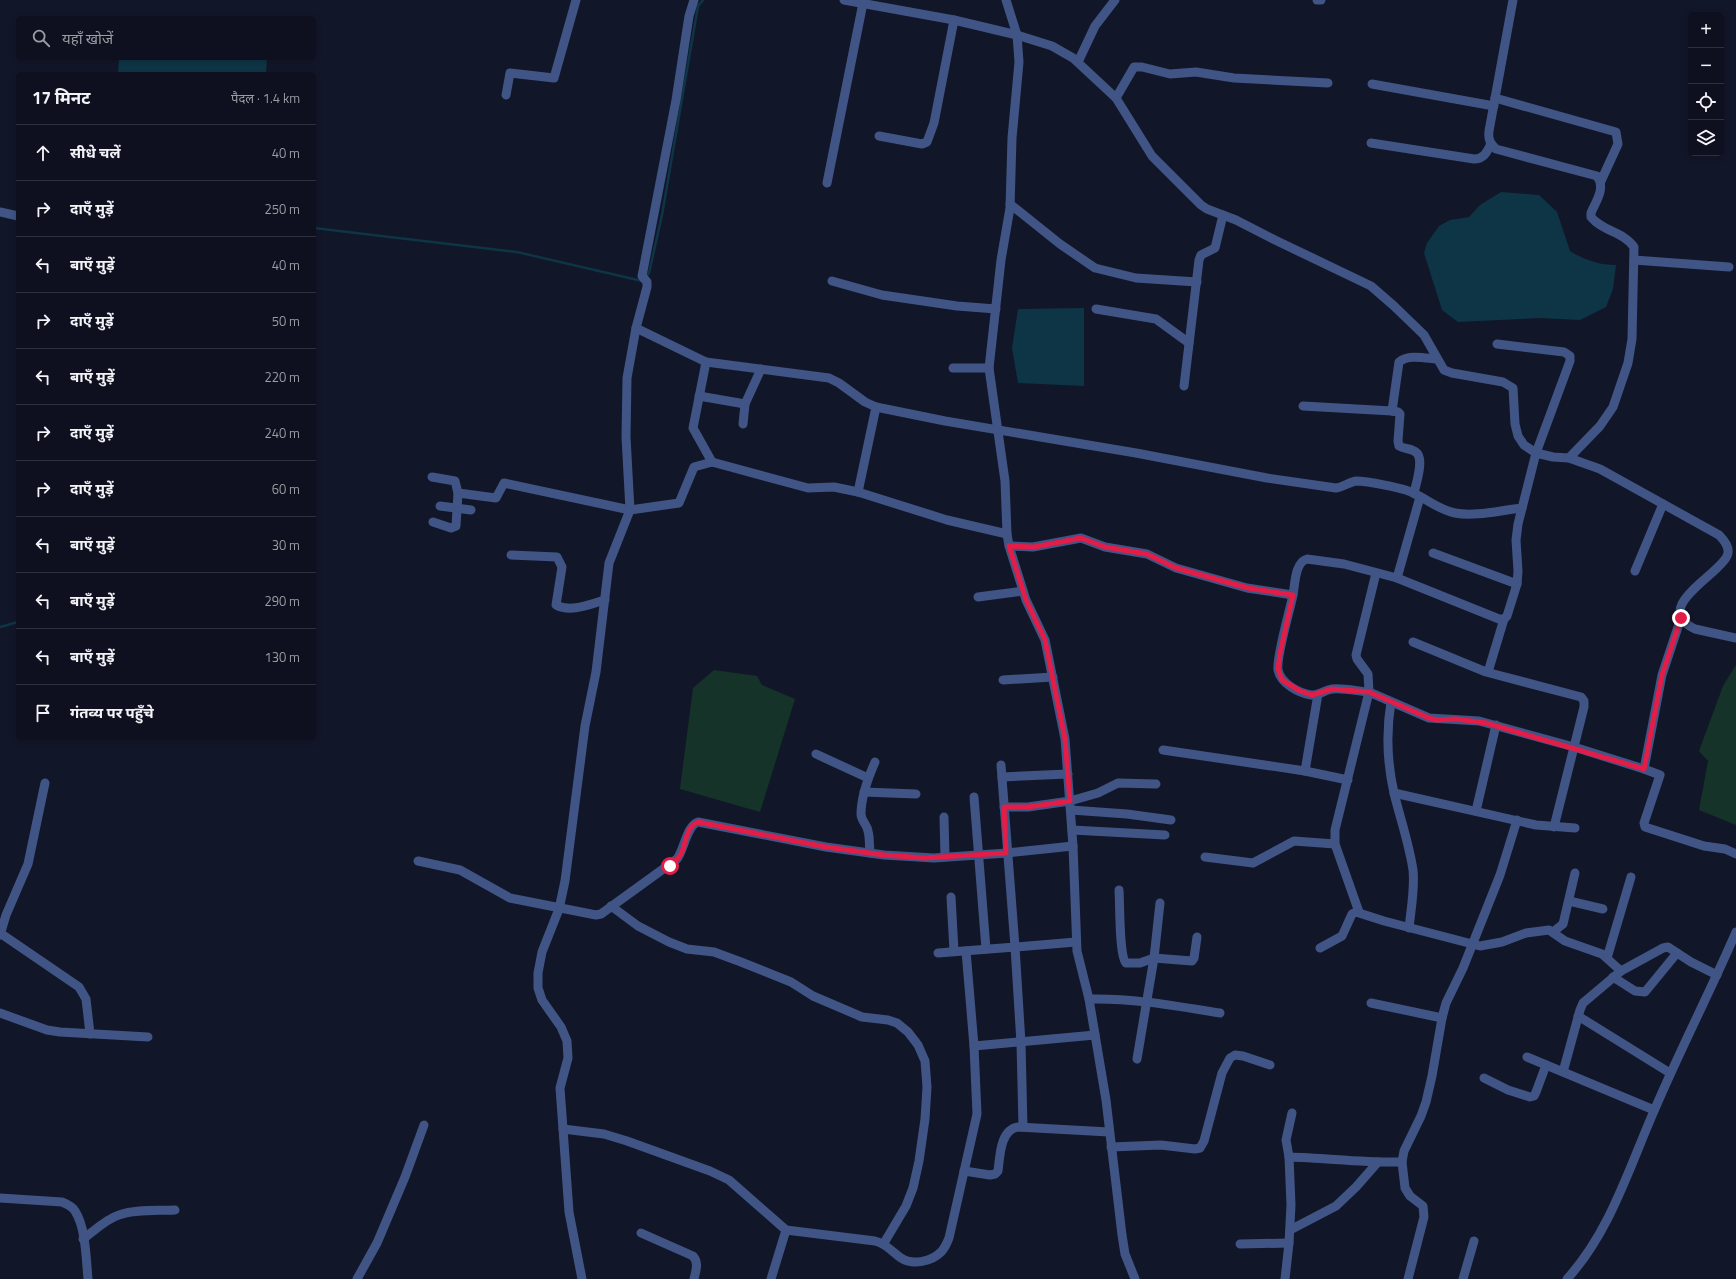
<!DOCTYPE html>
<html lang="hi">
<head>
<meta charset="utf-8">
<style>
  :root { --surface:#0e101f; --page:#171928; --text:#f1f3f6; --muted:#9b9da4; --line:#2e303d }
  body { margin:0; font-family:"Titillium Web","Noto Sans Devanagari",sans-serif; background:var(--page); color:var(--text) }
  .controls { position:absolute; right:12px; top:12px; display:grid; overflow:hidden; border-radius:6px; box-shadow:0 2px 6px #0003 }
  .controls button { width:36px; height:36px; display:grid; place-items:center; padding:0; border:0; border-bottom:1px solid var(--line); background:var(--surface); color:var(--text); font:20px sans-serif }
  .stop { position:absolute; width:12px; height:12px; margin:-9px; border:3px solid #e11d48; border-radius:50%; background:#fff }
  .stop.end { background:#e11d48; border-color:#fff; box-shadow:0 1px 4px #0008 }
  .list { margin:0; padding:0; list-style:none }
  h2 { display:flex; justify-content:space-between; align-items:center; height:52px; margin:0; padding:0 16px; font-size:17px }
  h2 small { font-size:13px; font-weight:400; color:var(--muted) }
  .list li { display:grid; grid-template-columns:26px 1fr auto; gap:12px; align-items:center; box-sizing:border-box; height:56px; padding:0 16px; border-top:1px solid var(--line) }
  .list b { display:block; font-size:15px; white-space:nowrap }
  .list em { font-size:13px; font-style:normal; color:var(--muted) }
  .icon { flex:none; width:22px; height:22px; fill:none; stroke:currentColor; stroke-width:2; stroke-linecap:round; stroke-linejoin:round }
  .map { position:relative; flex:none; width:1736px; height:1279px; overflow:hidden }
  .search { position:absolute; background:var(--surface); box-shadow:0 2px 6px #0003; left:16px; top:16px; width:300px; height:44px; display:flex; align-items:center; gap:10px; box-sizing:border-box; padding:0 14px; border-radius:6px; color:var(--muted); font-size:15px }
  .panel { position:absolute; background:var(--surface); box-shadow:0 2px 6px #0003; left:16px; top:72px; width:300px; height:668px; border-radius:6px }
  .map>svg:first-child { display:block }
  .green { fill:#153328 }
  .water { fill:#0e3546 }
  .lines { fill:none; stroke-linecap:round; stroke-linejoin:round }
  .stream { stroke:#0e3546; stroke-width:2.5 }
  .minor { stroke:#405585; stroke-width:9 }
  .route { stroke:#e11d48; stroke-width:5 }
</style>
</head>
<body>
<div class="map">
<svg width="1736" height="1279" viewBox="0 0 1736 1279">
  <rect width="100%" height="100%" fill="#121629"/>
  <g class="green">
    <polygon points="1736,665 1736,825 1699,810 1708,761 1699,751 1723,686"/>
    <polygon points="714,670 757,676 762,685 795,699 760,812 680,789 693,688"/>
  </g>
  <g class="water">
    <polygon points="119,58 267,58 266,74 118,74"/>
    <path d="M1501,192l38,3 18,17 13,39c15,9 29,14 46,14l-3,24 -7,18 -26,13 -41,-2 -81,4 -16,-12 -18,-57 3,-10 12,-17 11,-6 19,-3 11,-12z"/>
    <polygon points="1084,308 1084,386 1018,383 1012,348 1018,309"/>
  </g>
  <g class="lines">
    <g class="stream">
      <polyline points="314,228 517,252 642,281 643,280"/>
      <polyline points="646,276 649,273 662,215 698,6 703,0"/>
      <polyline points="0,627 18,622"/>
    </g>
    <g class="minor">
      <path d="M844,0l110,20 63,15 35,11 21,12 43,40 36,58 49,49 6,4 29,11 39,20 96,46 23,20 30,29 20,35 8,3 51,9 10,6 2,36 3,12 6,9 12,8 17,4 16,1 31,11 119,66c5,5 12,13 8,21 -8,19 -77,52 -32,73l41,9"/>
      <polyline points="1006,0 1017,35 1019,62 1012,138 1010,208 1001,260 989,368 1005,481 1007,534 1009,546 1026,600 1045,640 1065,739 1073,846 1077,951 1089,999 1106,1100 1122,1235 1125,1254 1135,1279"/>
      <polyline points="1317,0 1321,0"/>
      <path d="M1513,0l-24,131c-1,9 1,12 7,18l101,27c9,12 -1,25 -6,37v4c11,14 33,15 43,30l-2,92 -4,24 -15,44 -13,19 -31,32"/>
      <polyline points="1078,62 1095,26 1115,0"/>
      <polyline points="1372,84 1494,106"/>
      <polyline points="506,95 510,73 554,78 576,0"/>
      <polyline points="1116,98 1134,67 1142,67 1170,74 1196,72 1234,78 1328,83"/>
      <polyline points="1495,98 1616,132 1618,144 1601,181"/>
      <polyline points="879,136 922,144 927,142 934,123 954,20"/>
      <path d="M1371,143l103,16c10,0 13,-7 17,-15"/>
      <polyline points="827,183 863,3"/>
      <polyline points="1010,204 1060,244 1095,268 1136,278 1197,282"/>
      <polyline points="0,212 18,216"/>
      <polyline points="1634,260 1729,267"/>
      <polyline points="832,281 882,295 957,306 996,309"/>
      <polyline points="1096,309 1156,319 1189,343"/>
      <path d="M636,328l70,34 123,16 10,5 26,19 11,5 69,14 191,32 131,25 69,10c8,-1 13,-6 20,-7 10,0 48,7 57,12 14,6 26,17 42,20 21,4 46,-3 67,-5"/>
      <polyline points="706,362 693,428 712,462"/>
      <polyline points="953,368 989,368"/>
      <polyline points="1184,386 1199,260 1201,255 1215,248 1223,215"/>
      <polyline points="699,396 745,404"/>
      <path d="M1303,406l89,5 7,-49c9,-8 26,-4 37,-3"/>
      <path d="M1392,411l6,1 2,2 -2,27 1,5c5,3 10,2 15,5 12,5 2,32 0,42"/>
      <polyline points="743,424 745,404 761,369"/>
      <polyline points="432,477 455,481 458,493 496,498 504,483 630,510 679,503 694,467 712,462 808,488 834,487 858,492 947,520 1007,534"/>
      <polyline points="858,492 876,407"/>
      <polyline points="440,506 471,510"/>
      <polyline points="433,522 451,528 456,526 458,493"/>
      <path d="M1009,546l24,1 48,-9 24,9 42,7 29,14 71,20 46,7c2,-11 2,-33 14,-36l37,5 53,14 102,41h5l3,-3 10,-32 1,-13 -2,-31 2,-16 18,-71 34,-92v-5l-6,-4 -67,-8"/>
      <polyline points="1433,553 1517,584"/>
      <path d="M511,555l46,2 5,10 -6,38c15,8 34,-1 49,-5"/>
      <polyline points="1635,571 1663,504"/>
      <polyline points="1397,578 1420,497"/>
      <path d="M1293,595c-3,15 -17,62 -15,75 3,14 21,23 33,25 8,1 13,-5 21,-6 12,-1 25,2 37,3l-1,-18 -11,-15 -1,-4 20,-82"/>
      <polyline points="978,597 1023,591"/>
      <polyline points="1681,618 1662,675 1644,769 1660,775 1644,823 1645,827 1704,846 1725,849 1736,854"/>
      <polyline points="1413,642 1486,672 1581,697 1584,701 1584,707 1574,747 1644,769"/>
      <polyline points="1488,672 1504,619"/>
      <polyline points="1003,680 1053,677"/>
      <polyline points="1318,694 1305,771 1348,780"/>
      <path d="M1391,702c-5,30 -4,60 3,91 6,25 15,50 19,77 2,18 -2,39 -4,58"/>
      <polyline points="1163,750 1305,771"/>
      <polyline points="816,754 868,778"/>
      <polyline points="1002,777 1068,774"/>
      <polyline points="864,792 916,794"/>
      <polyline points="1394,793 1536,825 1575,828"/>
      <polyline points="974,797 986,949"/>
      <polyline points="1004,807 1028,807 1070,801 1098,793 1118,783 1156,784"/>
      <polyline points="1071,810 1127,814 1171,820"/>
      <polyline points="1476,811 1496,725"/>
      <polyline points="944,817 945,857"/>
      <polyline points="1072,830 1165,835"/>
      <polyline points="1335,844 1359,912"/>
      <path d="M870,853c-1,-7 0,-15 -2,-22 -1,-7 -7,-10 -7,-17 0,-18 7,-36 14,-52"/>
      <polyline points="1205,857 1253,863 1294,841 1335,844 1335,830 1369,692 1429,718 1479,721 1574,747 1554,827"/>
      <path d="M418,861l42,9 50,28 86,17 5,-1 76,-55c7,-9 10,-34 21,-37l128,25 58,8 50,3 73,-5 66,-7"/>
      <path d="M1119,890c1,13 0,66 7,73h14l14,-5 38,3 2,-3 3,-21"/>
      <polyline points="951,897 954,951"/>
      <polyline points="1569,901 1603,909"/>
      <polyline points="611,906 638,926 669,942 687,949 714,952 741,962 791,982 813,996 862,1017 888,1020 897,1023 908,1032 918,1045 925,1061 927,1087 925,1119 919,1161 913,1188 906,1206 884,1243"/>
      <polyline points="1553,932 1563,924 1575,873"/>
      <polyline points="0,933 79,987 86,999 90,1034"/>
      <polyline points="0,935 6,915 28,864 45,783"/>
      <polyline points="1320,948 1342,936 1352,914 1356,912 1384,921 1480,946 1502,942 1526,933 1549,930 1565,941 1602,954 1621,971"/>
      <polyline points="966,951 974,1046 1095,1035"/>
      <polyline points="938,953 1015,947 1001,765"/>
      <polyline points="1607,958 1631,877"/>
      <polyline points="1613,977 1635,991 1645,992 1677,953"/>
      <path d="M1089,999c44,-1 87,7 131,14"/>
      <polyline points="1371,1003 1442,1018"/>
      <polyline points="0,1013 47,1030 60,1032 148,1037"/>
      <polyline points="1578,1016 1670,1073"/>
      <polyline points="1527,1057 1654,1110"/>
      <polyline points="1137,1059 1154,958 1160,903"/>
      <polyline points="1563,1072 1580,1010 1583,1003 1621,971 1663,948 1668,947 1691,962 1717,975"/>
      <polyline points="1484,1078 1508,1090 1530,1097 1534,1096 1536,1092 1546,1065"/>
      <polyline points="1023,1127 1021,1043 1015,947 1076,942"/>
      <path d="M563,1129l41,5 23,7 83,30 19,9 57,50 89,11c12,3 17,11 26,17 12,8 31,3 40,-6 4,-4 6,-9 8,-14l28,-124 -3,-68"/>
      <polyline points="1111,1147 1161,1145 1195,1149 1200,1148 1204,1141 1222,1073 1230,1058 1235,1055 1243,1056 1270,1065"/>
      <path d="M1289,1157c38,1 75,6 113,5"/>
      <path d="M964,1171l26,4 5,-1 3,-3c2,-15 2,-41 20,-44l91,5"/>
      <path d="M0,1198l62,4c5,2 10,4 13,9 11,17 11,48 13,68"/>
      <polyline points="1290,1230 1336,1206 1356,1187 1378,1162"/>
      <path d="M641,1233l52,23c6,7 3,14 1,23"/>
      <path d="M83,1239c11,-8 23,-20 36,-24 18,-6 38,-4 56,-5"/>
      <polyline points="1240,1244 1289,1243"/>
      <polyline points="357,1279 377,1243 405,1177 424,1125"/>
      <polyline points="582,1279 569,1212 563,1129 560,1088 568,1058 567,1041 561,1027 542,1000 538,988 538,973 542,952 559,909 565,881 585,726 596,672 609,563 630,510 626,437 627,378 636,328 647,287 647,282 642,276 676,100 689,16 694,0"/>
      <polyline points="771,1279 786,1230"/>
      <polyline points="1285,1279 1289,1243 1291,1205 1289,1157 1286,1140 1292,1113"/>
      <polyline points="1408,1279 1424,1217 1423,1206 1410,1196 1405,1188 1402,1162 1404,1151 1421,1116 1426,1102 1432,1076 1442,1018 1446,1003 1463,968 1500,875 1517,820"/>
      <polyline points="1463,1279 1474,1241"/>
      <path d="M1567,1279c43,-47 62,-111 87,-168 26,-61 56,-119 82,-179"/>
    </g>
  </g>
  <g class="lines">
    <path class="route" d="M670,866c4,-4 8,-7 11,-12 5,-10 5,-28 17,-32l128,25 58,8 40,3 82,-5 -2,-46h24l42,-6 -5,-62 -20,-99 -19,-40 -17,-54 25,1 47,-9 24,9 42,7 29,14 72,20 45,7 -13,58 -2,16 4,11 18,11 12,4 20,-6 37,3 60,26 8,2 19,-1 30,4 158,46 18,-94 19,-57"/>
  </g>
</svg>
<div class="controls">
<button>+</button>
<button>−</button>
<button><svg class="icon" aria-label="locate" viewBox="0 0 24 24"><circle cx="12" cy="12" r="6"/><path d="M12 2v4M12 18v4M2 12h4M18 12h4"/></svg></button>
<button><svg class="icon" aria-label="layers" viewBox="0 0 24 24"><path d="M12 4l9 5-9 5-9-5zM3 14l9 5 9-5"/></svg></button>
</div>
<div class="stop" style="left:670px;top:866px"></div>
<div class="stop end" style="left:1681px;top:618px"></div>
<div class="search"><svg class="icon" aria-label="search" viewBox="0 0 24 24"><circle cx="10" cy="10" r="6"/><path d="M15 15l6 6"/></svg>यहाँ खोजें</div>
<section class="panel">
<h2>17 मिनट<small>पैदल · 1.4 km</small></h2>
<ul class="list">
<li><svg class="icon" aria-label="ahead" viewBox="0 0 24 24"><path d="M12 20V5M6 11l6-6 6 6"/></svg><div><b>सीधे चलें</b></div><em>40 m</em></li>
<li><svg class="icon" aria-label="right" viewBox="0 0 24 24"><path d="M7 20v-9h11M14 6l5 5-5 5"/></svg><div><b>दाएँ मुड़ें</b></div><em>250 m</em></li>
<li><svg class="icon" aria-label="left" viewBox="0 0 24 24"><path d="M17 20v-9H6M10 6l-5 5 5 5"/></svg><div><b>बाएँ मुड़ें</b></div><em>40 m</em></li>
<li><svg class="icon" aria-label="right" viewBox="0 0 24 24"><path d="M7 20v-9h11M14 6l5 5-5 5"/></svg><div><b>दाएँ मुड़ें</b></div><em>50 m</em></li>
<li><svg class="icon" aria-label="left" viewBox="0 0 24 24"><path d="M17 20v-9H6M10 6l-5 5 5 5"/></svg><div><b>बाएँ मुड़ें</b></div><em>220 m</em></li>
<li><svg class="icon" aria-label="right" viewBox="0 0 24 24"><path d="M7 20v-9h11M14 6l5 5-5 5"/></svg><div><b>दाएँ मुड़ें</b></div><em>240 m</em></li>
<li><svg class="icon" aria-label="right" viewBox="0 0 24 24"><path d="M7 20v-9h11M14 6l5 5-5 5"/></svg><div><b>दाएँ मुड़ें</b></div><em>60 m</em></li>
<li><svg class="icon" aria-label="left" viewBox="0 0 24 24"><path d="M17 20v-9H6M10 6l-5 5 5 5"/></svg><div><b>बाएँ मुड़ें</b></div><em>30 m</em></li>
<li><svg class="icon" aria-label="left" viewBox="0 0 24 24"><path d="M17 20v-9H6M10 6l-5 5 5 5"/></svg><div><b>बाएँ मुड़ें</b></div><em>290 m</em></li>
<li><svg class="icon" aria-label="left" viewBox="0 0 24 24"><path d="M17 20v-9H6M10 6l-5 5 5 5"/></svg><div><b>बाएँ मुड़ें</b></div><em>130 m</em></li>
<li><svg class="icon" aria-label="arrive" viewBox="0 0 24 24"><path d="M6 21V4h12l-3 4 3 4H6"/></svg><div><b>गंतव्य पर पहुँचे</b></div></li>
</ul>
</section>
</div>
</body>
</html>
